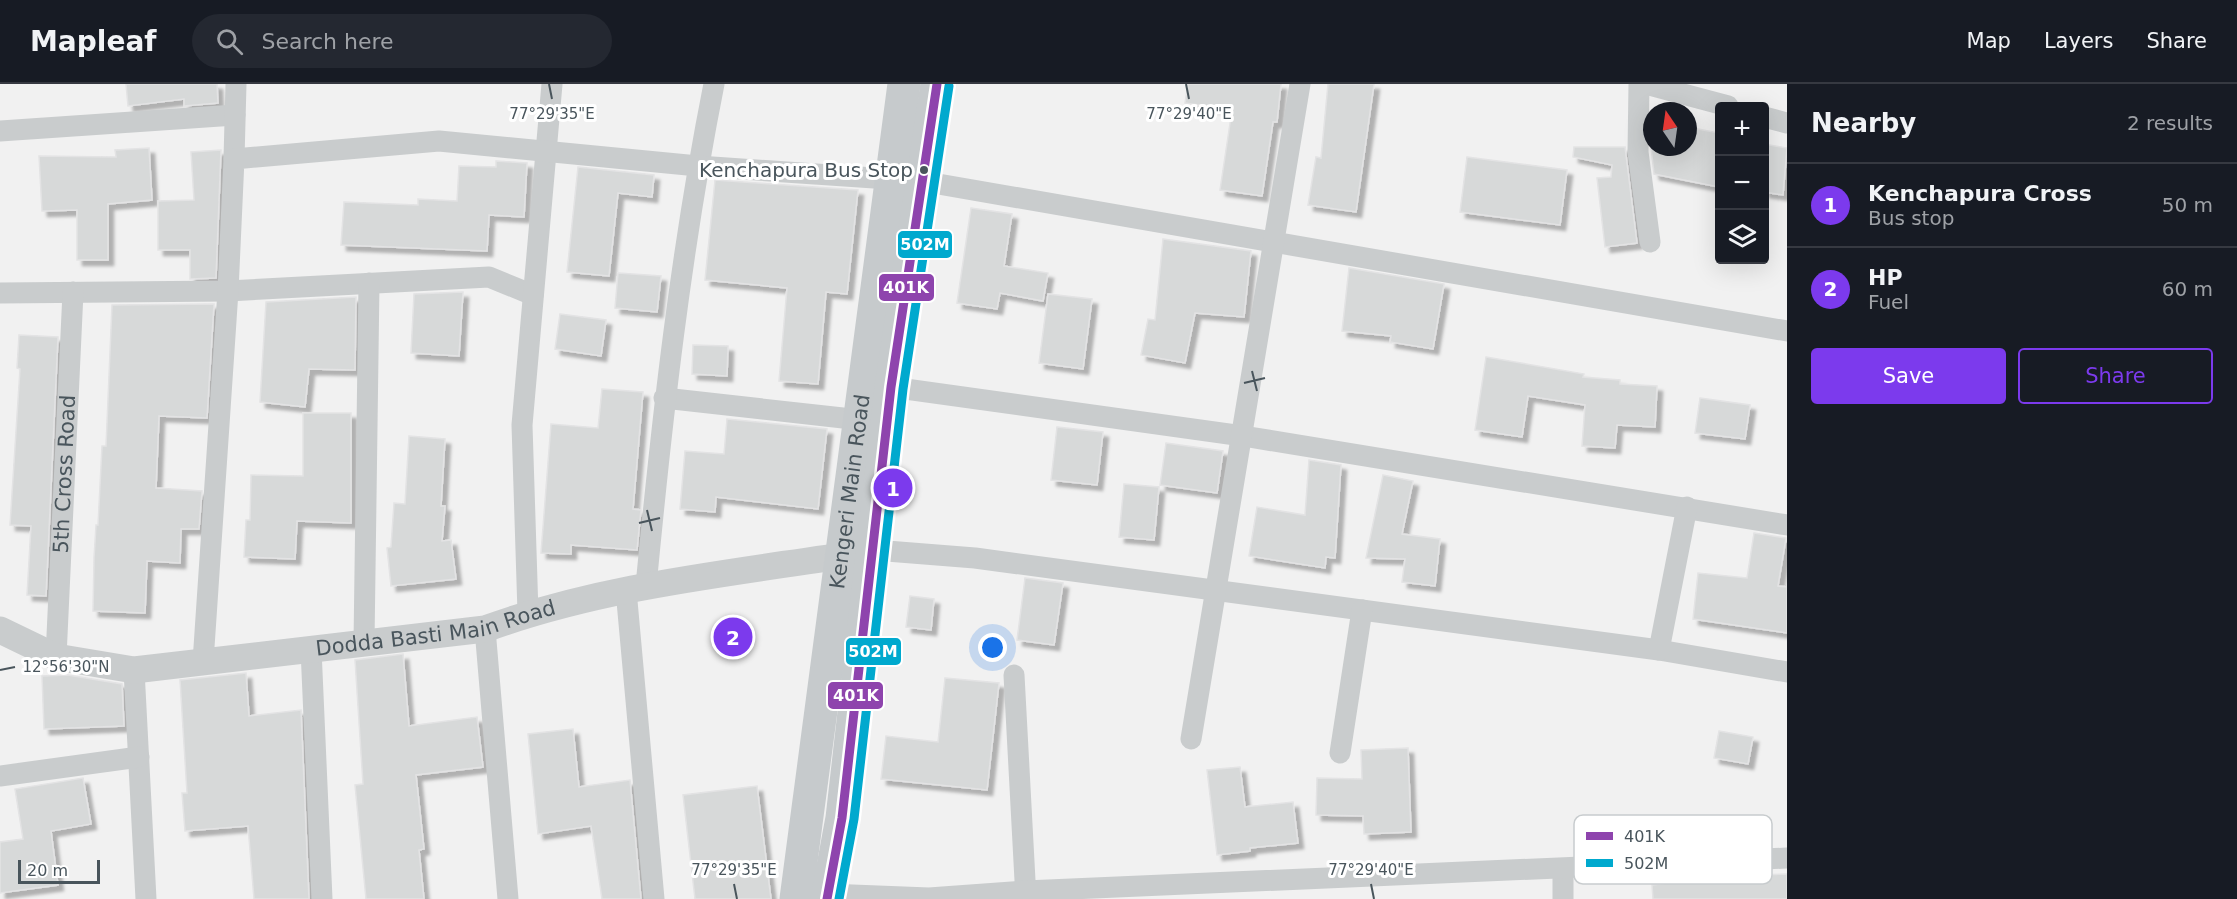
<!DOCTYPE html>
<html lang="en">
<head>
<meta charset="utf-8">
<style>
  :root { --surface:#171b24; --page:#242831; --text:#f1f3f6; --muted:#9ea1a6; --line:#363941; --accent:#7c3aed }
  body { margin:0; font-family:"DejaVu Sans",sans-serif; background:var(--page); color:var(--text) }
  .controls { position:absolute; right:18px; top:18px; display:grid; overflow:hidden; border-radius:6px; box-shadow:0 6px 24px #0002 }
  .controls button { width:54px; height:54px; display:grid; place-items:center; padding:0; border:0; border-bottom:2px solid var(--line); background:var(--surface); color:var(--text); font:30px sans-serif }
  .compass { position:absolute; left:1643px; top:18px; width:54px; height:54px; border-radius:50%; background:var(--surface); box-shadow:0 6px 24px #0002; rotate:347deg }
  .scale { position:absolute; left:18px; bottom:15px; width:82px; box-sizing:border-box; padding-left:6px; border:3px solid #49555c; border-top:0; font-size:16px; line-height:21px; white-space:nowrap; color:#49555c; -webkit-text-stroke:4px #fff; paint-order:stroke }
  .you { position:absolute; left:993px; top:564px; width:21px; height:21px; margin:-15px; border:4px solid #fff; border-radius:50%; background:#1a73e8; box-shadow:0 0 0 9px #1a73e833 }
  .badge { display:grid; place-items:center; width:39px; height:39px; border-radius:50%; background:var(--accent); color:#fff; font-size:20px; font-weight:700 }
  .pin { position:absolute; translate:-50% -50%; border:3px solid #fff; box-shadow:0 2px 6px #0006 }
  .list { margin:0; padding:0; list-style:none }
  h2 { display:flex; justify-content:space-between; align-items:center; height:78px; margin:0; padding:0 24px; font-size:26px }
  h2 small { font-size:20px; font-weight:400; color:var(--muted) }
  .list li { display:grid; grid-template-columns:39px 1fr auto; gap:18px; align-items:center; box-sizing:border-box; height:84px; padding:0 24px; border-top:2px solid var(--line) }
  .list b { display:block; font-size:22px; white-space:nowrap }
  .list p { margin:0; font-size:20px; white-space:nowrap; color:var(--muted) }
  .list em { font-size:20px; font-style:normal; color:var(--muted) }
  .actions { display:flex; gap:12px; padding:18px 24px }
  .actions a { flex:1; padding:14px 0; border:2px solid var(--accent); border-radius:6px; text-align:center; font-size:21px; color:var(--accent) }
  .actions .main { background:var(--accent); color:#fff }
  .icon { flex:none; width:33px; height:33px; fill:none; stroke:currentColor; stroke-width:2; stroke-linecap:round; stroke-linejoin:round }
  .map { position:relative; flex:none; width:1787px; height:815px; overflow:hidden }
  header { display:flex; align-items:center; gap:36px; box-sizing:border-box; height:84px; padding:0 30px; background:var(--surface); border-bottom:2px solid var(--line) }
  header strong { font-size:28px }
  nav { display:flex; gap:33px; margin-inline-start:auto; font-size:21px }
  .search { width:420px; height:54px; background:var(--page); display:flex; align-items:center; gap:15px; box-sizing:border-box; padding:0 21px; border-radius:33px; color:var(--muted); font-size:22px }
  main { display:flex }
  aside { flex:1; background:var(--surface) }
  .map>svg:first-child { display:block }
  .building { fill:#d7d9d9; stroke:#e3e3e4; stroke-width:1.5; filter:url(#shadow) }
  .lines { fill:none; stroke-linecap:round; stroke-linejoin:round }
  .minor { stroke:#c9cccd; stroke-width:21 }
  .tertiary { stroke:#c9cccd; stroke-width:27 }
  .primary { stroke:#c6cacc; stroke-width:33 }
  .bus-1-casing { stroke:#fff; stroke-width:14 }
  .bus-2-casing { stroke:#fff; stroke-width:14 }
  .bus-1 { stroke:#8e44ad; stroke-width:9 }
  .bus-2 { stroke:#00a9ce; stroke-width:9 }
  .ticks { fill:none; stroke:#49555c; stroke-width:2 }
  .bus-dot { fill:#49555c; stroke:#fff; stroke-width:2 }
  .labels { text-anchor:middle; stroke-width:6; stroke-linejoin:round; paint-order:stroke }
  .bus-label { font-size:20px; fill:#49555c; stroke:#fff; text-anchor:end }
  .street-label { font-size:21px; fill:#49555c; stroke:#fff }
  .key { fill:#fff; stroke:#c8ccce; stroke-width:1.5 }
  .key-label { font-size:16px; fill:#49555c }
  .ticks-label { font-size:15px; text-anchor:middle; fill:#49555c; stroke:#fff; stroke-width:6; stroke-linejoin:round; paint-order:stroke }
  .line-badge { stroke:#fff; stroke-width:2 }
  .badge-label { font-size:16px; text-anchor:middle; font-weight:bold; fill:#fff }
</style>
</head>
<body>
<header>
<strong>Mapleaf</strong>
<div class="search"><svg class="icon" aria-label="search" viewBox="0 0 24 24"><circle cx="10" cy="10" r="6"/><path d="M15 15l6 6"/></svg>Search here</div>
<nav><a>Map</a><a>Layers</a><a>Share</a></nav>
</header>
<main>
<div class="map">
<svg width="1787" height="815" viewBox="0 0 1787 815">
  <defs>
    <filter id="shadow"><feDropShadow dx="5.5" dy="5.5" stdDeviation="1.5" flood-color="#0004"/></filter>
  </defs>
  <rect width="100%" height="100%" fill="#f1f1f1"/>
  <g class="building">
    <polygon points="126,0 217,0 218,19 184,22 184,15 128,22"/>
    <polygon points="1188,0 1281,0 1277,38 1273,38 1262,112 1220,106 1232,26 1185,19"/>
    <polygon points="1328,0 1374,0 1356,128 1308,121 1316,73 1321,74"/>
    <polygon points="1688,43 1719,49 1719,103 1654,90 1651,63 1688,63"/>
    <polygon points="1764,60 1787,64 1783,111 1764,108"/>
    <polygon points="1574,63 1625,63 1637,159 1605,163 1597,94 1611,93 1612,81 1573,73"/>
    <polygon points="149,64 152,116 108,120 108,176 77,176 77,126 42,127 39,72 116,73 115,66"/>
    <polygon points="221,66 216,194 190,195 190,166 158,166 158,117 194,116 191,68"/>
    <polygon points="1467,73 1567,86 1560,141 1460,128"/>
    <polygon points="496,77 527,79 524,133 489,131 487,167 341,161 344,118 418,121 418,115 457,117 459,82 496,83"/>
    <polygon points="578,83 654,91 652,113 618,109 609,192 567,188"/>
    <polygon points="715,96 858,106 847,210 826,208 818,300 779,297 787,204 705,196"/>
    <polygon points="971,124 1012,130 1004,182 1048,189 1043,217 1000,209 997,225 957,219"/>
    <polygon points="1163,155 1251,167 1244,233 1195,229 1185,279 1141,271 1148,235 1155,236"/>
    <polygon points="1349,184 1444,200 1433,265 1390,258 1391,252 1342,247"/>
    <polygon points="618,189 661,192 657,228 615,224"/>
    <polygon points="463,208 459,272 411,269 414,210"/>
    <polygon points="1048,210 1092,215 1083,285 1039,279"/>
    <polygon points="356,213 355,286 309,285 305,323 260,318 266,218"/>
    <polygon points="214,220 207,334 159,332 156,404 202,407 199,445 181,445 180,479 147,477 145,529 93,527 94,474 96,441 98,441 102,362 106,362 112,221"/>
    <polygon points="560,230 606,236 601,272 555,265"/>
    <polygon points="19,251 58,253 46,512 27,511 31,442 10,441 20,285 17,284"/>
    <polygon points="693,261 728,262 727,292 692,290"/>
    <polygon points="1486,273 1584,290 1583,293 1620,296 1620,300 1657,302 1655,343 1617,341 1615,364 1582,362 1585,321 1528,312 1522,353 1475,346"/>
    <polygon points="602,305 643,308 633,425 641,426 637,466 571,461 571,470 541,469 551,340 598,344"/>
    <polygon points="1700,314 1750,321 1745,355 1695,349"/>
    <polygon points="303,329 351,329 351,439 297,437 295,475 244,473 246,436 250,436 251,391 303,392"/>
    <polygon points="727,335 827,345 818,425 716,413 715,428 680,425 685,367 724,370"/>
    <polygon points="1057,343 1103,348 1097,401 1051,396"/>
    <polygon points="409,352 445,355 441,422 445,422 442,457 451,456 456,495 391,502 387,464 391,463 394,419 405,420"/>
    <polygon points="1166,359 1223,367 1217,409 1160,401"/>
    <polygon points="1309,376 1341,381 1335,474 1326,473 1325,484 1249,472 1257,423 1305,431"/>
    <polygon points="1383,391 1413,397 1402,450 1440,455 1435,502 1402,498 1405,475 1366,474"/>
    <polygon points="1124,400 1159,403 1154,456 1119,453"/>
    <polygon points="1754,449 1786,454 1778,502 1787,503 1787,549 1693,535 1698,489 1747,494"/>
    <polygon points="1025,494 1063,499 1054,561 1017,556"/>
    <polygon points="910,512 934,515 931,546 906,543"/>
    <polygon points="403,570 409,642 477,633 483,683 416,691 424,765 419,766 424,815 366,815 355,701 363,700 355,576"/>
    <polygon points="246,589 249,632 301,626 309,815 254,815 248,742 185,747 182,709 187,709 180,596"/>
    <polygon points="68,591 122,600 124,642 44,645 42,592"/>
    <polygon points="945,594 999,599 987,706 881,695 886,652 938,658"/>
    <polygon points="573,645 579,703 630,696 641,815 602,815 591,742 538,750 528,650"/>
    <polygon points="1719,647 1753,653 1748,680 1714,674"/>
    <polygon points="1408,664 1411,748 1364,750 1363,732 1316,731 1317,694 1362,695 1361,666"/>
    <polygon points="1240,683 1245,723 1293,718 1298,759 1250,764 1250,767 1217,771 1207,686"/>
    <polygon points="83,694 91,740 51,747 58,801 0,809 0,758 23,755 15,705"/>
    <polygon points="757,702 771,815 695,815 683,711"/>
    <polygon points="1755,788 1755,791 1787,790 1787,815 1653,815 1652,801 1723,792 1723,790"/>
  </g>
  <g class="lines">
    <g class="minor">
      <polyline points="1639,0 1638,68 1650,158"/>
      <polyline points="1646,0 1728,22"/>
      <polyline points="1764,33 1787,39"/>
      <polyline points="0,47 235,31"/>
      <polyline points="234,75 236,0"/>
      <polyline points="921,97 1787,247"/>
      <polyline points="0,209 228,207 489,193 533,211"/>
      <polyline points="891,303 1243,352 1787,441"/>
      <polyline points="664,314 861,336"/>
      <polyline points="874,466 975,474 1659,566 1787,588"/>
      <path d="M646,502c16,-168 35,-336 68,-502"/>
      <polyline points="626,506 654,815"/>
      <polyline points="528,529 522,341 552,0"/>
      <polyline points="485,545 508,815"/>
      <polyline points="364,559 369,199"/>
      <polyline points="311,565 322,815"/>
      <polyline points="1659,566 1687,423"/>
      <path id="s1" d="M56,573l17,-365"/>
      <polyline points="203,578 228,207 234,75 439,57 698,82 889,95"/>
      <polyline points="134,586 146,815"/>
      <polyline points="1014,591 1026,815"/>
      <polyline points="1191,655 1300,0"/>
      <polyline points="1340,669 1362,526"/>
      <polyline points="0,692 139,673"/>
      <polyline points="1563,785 1563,815"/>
      <polyline points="827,810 929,814 1025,807 1787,774"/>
    </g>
    <path class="tertiary" id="s2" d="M0,546l56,27 78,13 351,-41c120,-44 249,-56 375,-76"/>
    <g class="primary">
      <path id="s3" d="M796,815l108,-815"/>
      <polyline points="827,815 842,734 891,303 937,0"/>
    </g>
    <defs>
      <polyline id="bus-1" points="827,815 842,734 891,303 937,0"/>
      <polyline id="bus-2" points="839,815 854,735 903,305 949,2"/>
    </defs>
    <use href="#bus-1" class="bus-1-casing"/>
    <use href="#bus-2" class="bus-2-casing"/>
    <use href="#bus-1" class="bus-1"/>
    <use href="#bus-2" class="bus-2"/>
  </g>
  <path class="ticks" d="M549,0l3,15M1186,0l3,15M1252,287l5,20M1244,299l21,-5M647,426l5,21M639,439l21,-5M0,586l15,-3M734,800l3,15M1371,800l3,15"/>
  <circle class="bus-dot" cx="924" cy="86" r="5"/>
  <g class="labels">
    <g class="bus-label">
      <text x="913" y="93">Kenchapura Bus Stop</text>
    </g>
    <g class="street-label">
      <text dy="7" stroke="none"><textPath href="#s1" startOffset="183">5th Cross Road</textPath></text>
      <text dy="7" stroke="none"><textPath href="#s3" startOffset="411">Kengeri Main Road</textPath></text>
      <text dy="7" stroke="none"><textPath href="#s2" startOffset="446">Dodda Basti Main Road</textPath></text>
    </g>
  </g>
  <rect x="1574" y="731" width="198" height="69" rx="9" class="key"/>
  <rect x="1586" y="748" width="27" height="8" fill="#8e44ad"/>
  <rect x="1586" y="775" width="27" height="8" fill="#00a9ce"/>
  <g class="key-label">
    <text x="1624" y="758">401K</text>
    <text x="1624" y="785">502M</text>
  </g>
  <g class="ticks-label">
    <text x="552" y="35">77°29'35"E</text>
    <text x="1189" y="35">77°29'40"E</text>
    <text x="66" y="588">12°56'30"N</text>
    <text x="734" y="791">77°29'35"E</text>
    <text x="1371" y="791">77°29'40"E</text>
  </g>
  <g class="line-badge">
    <rect x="897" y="146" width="56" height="29" rx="6" fill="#00a9ce"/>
    <rect x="878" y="189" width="57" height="29" rx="6" fill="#8e44ad"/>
    <rect x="845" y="553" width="57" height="29" rx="6" fill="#00a9ce"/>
    <rect x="827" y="597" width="57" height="29" rx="6" fill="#8e44ad"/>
  </g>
  <g class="badge-label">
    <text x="925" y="166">502M</text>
    <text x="906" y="209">401K</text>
    <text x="873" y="573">502M</text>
    <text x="856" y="617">401K</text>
  </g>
</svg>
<div class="controls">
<button>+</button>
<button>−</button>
<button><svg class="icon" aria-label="layers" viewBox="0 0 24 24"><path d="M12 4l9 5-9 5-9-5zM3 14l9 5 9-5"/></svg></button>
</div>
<svg class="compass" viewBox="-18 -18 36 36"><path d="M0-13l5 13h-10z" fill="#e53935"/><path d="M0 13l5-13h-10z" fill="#9ea1a6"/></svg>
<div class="scale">20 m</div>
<div class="you"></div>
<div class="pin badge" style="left:893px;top:404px">1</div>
<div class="pin badge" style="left:733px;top:553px">2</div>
</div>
<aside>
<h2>Nearby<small>2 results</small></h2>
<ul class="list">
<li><span class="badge">1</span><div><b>Kenchapura Cross</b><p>Bus stop</p></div><em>50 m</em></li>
<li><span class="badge">2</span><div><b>HP</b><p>Fuel</p></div><em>60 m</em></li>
</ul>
<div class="actions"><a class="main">Save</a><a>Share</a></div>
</aside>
</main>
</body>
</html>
